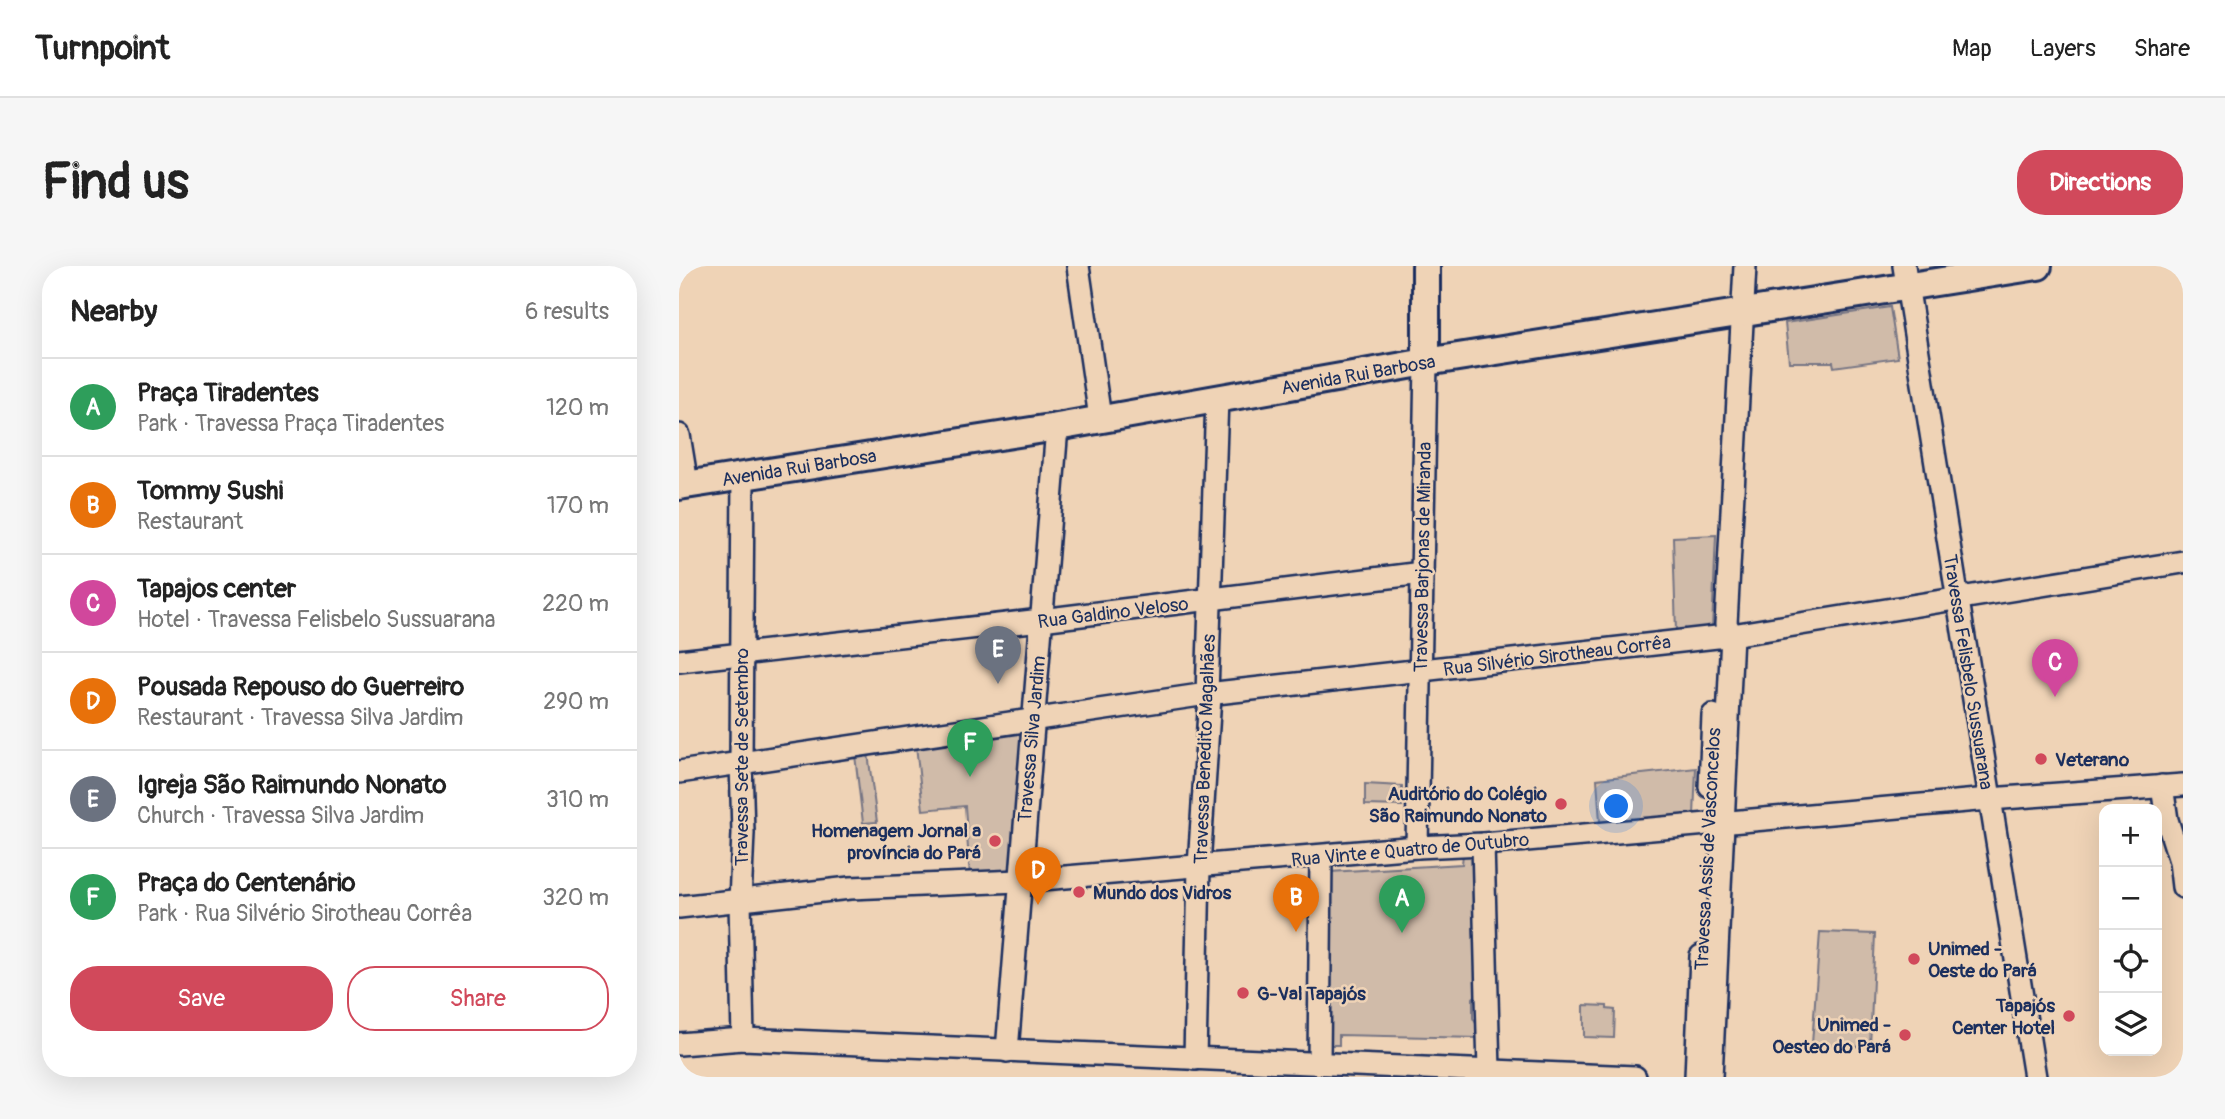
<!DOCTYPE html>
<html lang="en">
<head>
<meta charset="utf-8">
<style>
  :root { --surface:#fff; --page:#f6f6f6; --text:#222; --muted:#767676; --line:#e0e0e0; --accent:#d1495b }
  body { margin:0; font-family:Pangolin,sans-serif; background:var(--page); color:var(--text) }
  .controls { position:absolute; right:21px; bottom:21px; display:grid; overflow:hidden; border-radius:14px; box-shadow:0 7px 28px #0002 }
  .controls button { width:63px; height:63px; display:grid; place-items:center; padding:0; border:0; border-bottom:2px solid var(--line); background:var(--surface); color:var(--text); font:35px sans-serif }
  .you { position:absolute; left:938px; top:541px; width:24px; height:24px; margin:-18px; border:5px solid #fff; border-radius:50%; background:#1a73e8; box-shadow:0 0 0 10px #1a73e833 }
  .badge { display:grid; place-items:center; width:46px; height:46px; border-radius:50%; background:var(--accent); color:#fff; font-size:23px; font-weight:700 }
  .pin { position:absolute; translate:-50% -58px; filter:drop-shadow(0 2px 4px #0008) }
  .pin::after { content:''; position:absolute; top:37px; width:24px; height:21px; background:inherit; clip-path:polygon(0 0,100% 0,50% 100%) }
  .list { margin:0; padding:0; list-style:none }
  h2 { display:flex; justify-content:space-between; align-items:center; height:91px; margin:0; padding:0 28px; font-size:30px }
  h2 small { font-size:23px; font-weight:400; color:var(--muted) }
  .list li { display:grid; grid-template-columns:46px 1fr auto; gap:21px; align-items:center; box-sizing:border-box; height:98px; padding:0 28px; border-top:2px solid var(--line) }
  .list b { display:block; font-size:26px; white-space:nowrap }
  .list p { margin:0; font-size:23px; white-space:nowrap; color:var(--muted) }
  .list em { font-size:23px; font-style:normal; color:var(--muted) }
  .actions { display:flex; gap:14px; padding:21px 28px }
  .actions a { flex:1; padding:16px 0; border:2px solid var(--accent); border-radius:28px; text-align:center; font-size:24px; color:var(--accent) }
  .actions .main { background:var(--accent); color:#fff }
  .icon { flex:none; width:38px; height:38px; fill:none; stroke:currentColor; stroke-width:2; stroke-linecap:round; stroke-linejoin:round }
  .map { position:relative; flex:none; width:1504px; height:811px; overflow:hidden; border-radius:28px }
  header { display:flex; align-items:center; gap:42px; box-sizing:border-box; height:98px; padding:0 35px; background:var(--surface); border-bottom:2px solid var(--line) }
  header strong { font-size:33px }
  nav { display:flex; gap:38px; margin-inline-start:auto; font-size:24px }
  .intro { display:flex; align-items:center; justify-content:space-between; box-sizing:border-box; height:168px; padding:0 42px }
  h1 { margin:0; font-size:49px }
  .button { padding:18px 32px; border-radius:28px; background:var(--accent); color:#fff; font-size:24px; font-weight:700 }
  main { display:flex; gap:42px; padding:0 42px }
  aside { flex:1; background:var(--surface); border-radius:28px; box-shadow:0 7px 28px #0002 }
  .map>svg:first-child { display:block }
  .green { fill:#d0bba9; stroke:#767584; stroke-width:2 }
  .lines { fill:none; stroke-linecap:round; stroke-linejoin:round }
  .minor-casing { stroke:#1b2f5e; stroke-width:26 }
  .major-casing { stroke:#1b2f5e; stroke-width:32 }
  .minor { stroke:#efd3b6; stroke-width:21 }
  .major { stroke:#efd3b6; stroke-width:26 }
  .poi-dot { fill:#d1495b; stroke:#efd3b6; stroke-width:2.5 }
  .labels { text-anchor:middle; stroke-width:5; stroke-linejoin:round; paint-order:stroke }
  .street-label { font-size:19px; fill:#1b2f5e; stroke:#efd3b6 }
  .poi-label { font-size:19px; font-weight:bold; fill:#1b2f5e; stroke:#efd3b6; text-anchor:start }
</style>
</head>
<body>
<header>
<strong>Turnpoint</strong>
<nav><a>Map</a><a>Layers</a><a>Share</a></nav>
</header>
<div class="intro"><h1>Find us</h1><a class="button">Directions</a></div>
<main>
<aside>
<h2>Nearby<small>6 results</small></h2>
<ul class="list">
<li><span class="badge" style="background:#2e9e5b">A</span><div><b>Praça Tiradentes</b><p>Park · Travessa Praça Tiradentes</p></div><em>120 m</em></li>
<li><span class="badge" style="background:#e8710a">B</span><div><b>Tommy Sushi</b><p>Restaurant</p></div><em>170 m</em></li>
<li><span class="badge" style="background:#d1479c">C</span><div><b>Tapajos center</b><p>Hotel · Travessa Felisbelo Sussuarana</p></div><em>220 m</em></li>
<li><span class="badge" style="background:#e8710a">D</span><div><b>Pousada Repouso do Guerreiro</b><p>Restaurant · Travessa Silva Jardim</p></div><em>290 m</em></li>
<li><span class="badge" style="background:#6b7280">E</span><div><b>Igreja São Raimundo Nonato</b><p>Church · Travessa Silva Jardim</p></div><em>310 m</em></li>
<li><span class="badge" style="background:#2e9e5b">F</span><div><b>Praça do Centenário</b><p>Park · Rua Silvério Sirotheau Corrêa</p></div><em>320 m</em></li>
</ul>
<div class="actions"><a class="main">Save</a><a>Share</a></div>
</aside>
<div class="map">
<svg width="1504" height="811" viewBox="0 0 1504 811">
  <rect width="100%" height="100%" fill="#efd3b6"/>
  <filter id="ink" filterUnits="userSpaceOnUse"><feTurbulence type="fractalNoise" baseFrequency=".0143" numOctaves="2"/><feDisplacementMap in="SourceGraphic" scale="14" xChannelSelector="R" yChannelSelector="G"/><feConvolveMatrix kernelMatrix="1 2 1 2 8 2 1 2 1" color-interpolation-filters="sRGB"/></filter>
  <g filter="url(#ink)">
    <g class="green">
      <polygon points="1211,41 1219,92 1155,101 1154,96 1110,96 1106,57"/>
      <polygon points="1037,269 1033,363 997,366 994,271"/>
      <polygon points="345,465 334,609 291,611 286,540 244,544 237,479"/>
      <polygon points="189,487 198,556 184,557 176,489"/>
      <polygon points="1017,502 1015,550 921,556 918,513"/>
      <polygon points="686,518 723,520 723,540 686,539"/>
      <polygon points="796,587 798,728 794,732 794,752 800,763 800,772 660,769 660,779 645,779 651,606 783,598 784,588"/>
      <polygon points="1141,666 1196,668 1191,781 1133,778"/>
      <polygon points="905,739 928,740 928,743 936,744 935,772 905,771"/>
    </g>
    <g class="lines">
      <defs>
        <g id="minor">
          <polyline points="399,0 421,152"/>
          <polyline points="1225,0 1356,811"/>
          <polyline points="0,169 8,218"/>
          <polyline points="0,395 362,354 743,307"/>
          <polyline points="0,506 528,428 1047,370 1504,296"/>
          <polyline points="1483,520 1488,554 1501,595 1504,621"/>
          <polyline points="1031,521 1034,449"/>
          <polyline points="804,578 810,805"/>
          <polyline points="738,581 747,96"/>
          <polyline points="0,641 171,622 340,615 738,581 804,578 1310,533 1504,519"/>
          <polyline points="64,773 61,635 64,567 62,497 64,209"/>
          <polyline points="0,778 64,773 956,811"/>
          <polyline points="328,785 378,161"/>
          <polyline points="516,793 520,600 531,430 528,428 538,132"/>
          <polyline points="640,798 642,590"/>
          <polyline points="1017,811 1022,690"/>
          <polyline points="1032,811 1053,369 1047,358 1066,0"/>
        </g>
        <g id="major">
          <polyline points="747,0 747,96"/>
          <polyline points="0,220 378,161 747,96 1359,0"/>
        </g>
      </defs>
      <use href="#minor" class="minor-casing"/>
      <use href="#major" class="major-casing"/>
      <use href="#minor" class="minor"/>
      <use href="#major" class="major"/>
    </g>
  </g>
  <g class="poi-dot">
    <circle cx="1362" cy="493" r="7"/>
    <circle cx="882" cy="538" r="7"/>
    <circle cx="316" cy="575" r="7"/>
    <circle cx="400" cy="626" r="7"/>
    <circle cx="1235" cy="693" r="7"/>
    <circle cx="564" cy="727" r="7"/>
    <circle cx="1390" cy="750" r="7"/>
    <circle cx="1226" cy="769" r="7"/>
  </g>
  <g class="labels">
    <g class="street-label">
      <text transform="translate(679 108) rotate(-10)" y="7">Avenida Rui Barbosa</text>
      <text transform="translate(120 201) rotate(-9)" y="7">Avenida Rui Barbosa</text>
      <text transform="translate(743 291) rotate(-89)" y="7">Travessa Barjonas de Miranda</text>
      <text transform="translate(434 346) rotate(-7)" y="7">Rua Galdino Veloso</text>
      <text transform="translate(878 389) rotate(-7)" y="7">Rua Silvério Sirotheau Corrêa</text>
      <text transform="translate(1290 406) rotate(81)" y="7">Travessa Felisbelo Sussuarana</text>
      <text transform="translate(352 473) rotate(-85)" y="7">Travessa Silva Jardim</text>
      <text transform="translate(525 483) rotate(-88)" y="7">Travessa Benedito Magalhães</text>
      <text transform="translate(62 491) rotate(-90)" y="7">Travessa Sete de Setembro</text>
      <text transform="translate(731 583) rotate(-5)" y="7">Rua Vinte e Quatro de Outubro</text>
      <text transform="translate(1028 583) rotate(-87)" y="7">Travessa Assis de Vasconcelos</text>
    </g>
    <g class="poi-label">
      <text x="1376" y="500">Veterano</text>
      <text x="868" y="534" text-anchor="end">Auditório do Colégio<tspan x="868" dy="22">São Raimundo Nonato</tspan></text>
      <text x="302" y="571" text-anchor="end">Homenagem Jornal a<tspan x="302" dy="22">província do Pará</tspan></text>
      <text x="414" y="633">Mundo dos Vidros</text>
      <text x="1249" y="689">Unimed -<tspan x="1249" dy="22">Oeste do Pará</tspan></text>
      <text x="578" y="734">G-Val Tapajós</text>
      <text x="1376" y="746" text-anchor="end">Tapajós<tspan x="1376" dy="22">Center Hotel</tspan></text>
      <text x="1212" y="765" text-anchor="end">Unimed -<tspan x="1212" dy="22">Oesteo do Pará</tspan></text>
    </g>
  </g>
</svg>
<div class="controls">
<button>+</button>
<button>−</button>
<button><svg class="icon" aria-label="locate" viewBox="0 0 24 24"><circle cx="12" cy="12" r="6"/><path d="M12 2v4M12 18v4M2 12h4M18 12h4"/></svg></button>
<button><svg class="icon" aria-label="layers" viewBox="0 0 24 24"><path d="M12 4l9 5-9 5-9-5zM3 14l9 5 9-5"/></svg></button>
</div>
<div class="you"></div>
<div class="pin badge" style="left:723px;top:667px;background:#2e9e5b">A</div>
<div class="pin badge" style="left:617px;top:666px;background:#e8710a">B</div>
<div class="pin badge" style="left:1376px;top:431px;background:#d1479c">C</div>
<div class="pin badge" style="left:359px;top:639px;background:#e8710a">D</div>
<div class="pin badge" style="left:319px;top:418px;background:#6b7280">E</div>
<div class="pin badge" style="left:291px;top:511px;background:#2e9e5b">F</div>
</div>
</main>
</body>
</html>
